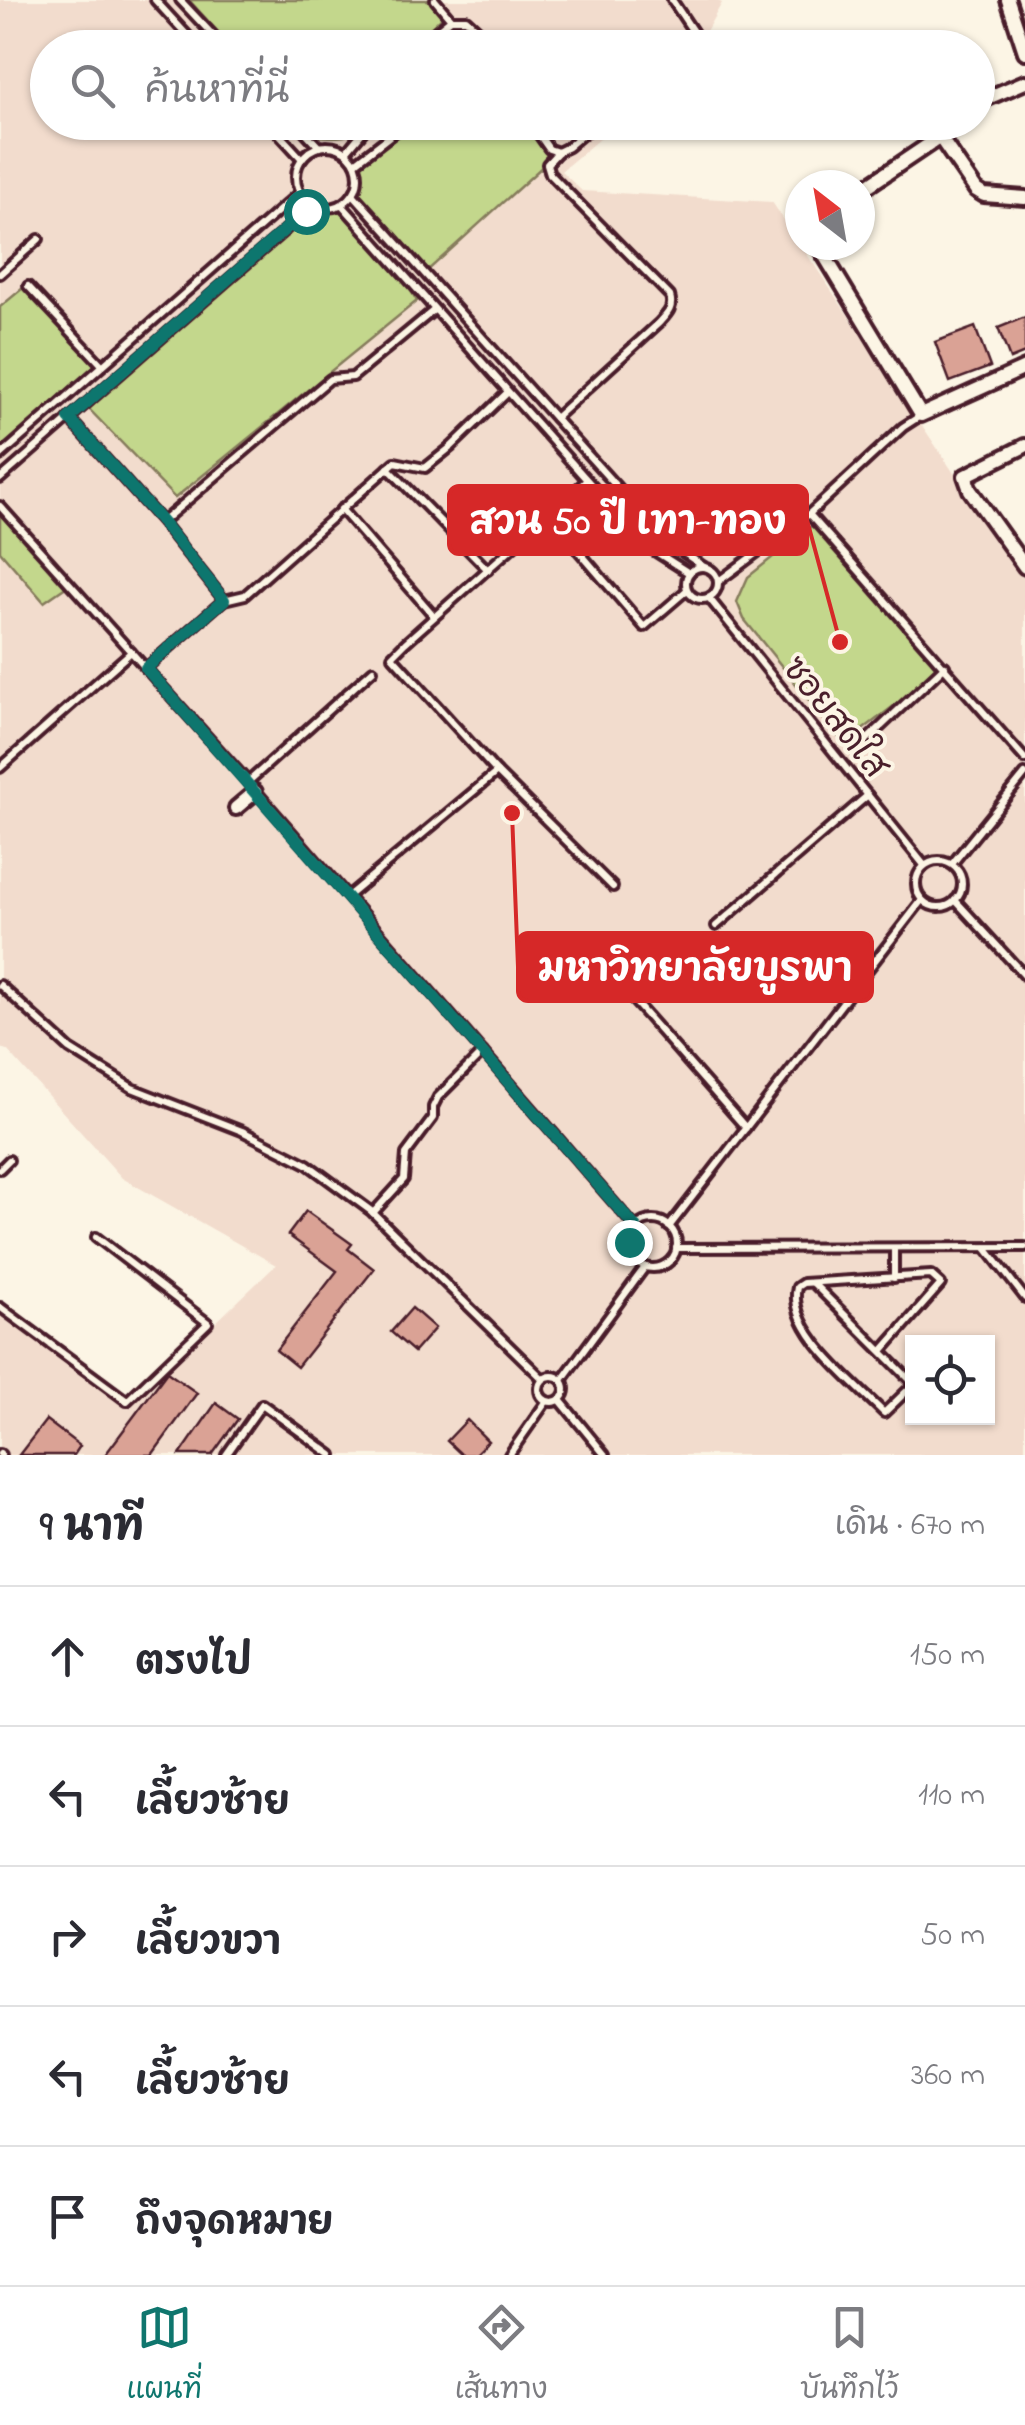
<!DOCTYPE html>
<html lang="th">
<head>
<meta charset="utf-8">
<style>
  :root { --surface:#fff; --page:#f2f2f3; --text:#2b2b33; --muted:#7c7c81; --line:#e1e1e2; --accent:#0f766e }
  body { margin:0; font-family:"Indie Flower","Playpen Sans Thai",sans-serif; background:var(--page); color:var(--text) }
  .controls { position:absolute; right:30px; bottom:30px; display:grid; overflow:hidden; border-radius:0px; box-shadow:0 2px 8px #0004 }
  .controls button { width:90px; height:90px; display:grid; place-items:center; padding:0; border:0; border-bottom:2px solid var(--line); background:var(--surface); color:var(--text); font:50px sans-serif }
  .compass { position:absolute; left:785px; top:170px; width:90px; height:90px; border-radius:50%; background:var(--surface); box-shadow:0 2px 8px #0004; rotate:329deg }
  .stop { position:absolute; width:30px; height:30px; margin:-22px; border:8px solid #0f766e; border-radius:50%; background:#fff }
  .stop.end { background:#0f766e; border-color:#fff; box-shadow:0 2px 10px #0008 }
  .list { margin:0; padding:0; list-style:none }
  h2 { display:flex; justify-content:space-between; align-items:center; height:130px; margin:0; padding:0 40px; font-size:42px }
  h2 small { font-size:32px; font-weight:400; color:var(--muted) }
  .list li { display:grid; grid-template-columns:65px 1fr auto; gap:30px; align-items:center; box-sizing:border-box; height:140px; padding:0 40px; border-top:2px solid var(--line) }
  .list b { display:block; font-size:38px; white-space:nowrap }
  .list em { font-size:32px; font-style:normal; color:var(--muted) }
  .icon { flex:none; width:55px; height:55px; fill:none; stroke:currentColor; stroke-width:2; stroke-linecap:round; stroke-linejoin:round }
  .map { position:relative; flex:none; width:1025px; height:1455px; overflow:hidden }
  .search { position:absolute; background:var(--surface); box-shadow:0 2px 8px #0004; left:30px; right:30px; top:30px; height:110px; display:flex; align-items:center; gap:25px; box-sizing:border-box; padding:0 35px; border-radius:55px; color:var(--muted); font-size:38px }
  .sheet { height:830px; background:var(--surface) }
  nav { display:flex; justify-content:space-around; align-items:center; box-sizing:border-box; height:140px; border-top:2px solid var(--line); background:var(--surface); font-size:28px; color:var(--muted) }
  nav a { display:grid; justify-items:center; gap:5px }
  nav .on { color:var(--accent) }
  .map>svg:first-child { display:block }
  .built { fill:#f2dccd; fill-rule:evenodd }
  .green { fill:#c3d78c; stroke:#867b5c; stroke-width:2.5 }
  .building { fill:#daa295; stroke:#4a1f2b; stroke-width:2.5 }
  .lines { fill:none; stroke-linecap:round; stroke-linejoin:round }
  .service-casing { stroke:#4a1f2b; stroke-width:14 }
  .minor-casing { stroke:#4a1f2b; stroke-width:20 }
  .service { stroke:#fcf5e5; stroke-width:6 }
  .minor { stroke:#fcf5e5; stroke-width:12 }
  .route { stroke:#0f766e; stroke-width:12 }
  .labels { text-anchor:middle; stroke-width:8; stroke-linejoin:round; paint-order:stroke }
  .street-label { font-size:35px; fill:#4a1f2b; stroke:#fcf5e5 }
  .leader { fill:none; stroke:#d62828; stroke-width:4 }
  .callout-dot { fill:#d62828; stroke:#fcf5e5; stroke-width:4 }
  .callout { fill:#d62828; stroke:#d62828; stroke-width:4 }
  .callout-label { font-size:38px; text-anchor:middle; font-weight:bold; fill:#fff }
</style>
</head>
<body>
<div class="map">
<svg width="1025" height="1455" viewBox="0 0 1025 1455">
  <rect width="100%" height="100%" fill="#fcf5e5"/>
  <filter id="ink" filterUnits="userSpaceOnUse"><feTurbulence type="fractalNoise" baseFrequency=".01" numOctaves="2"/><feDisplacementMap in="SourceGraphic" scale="20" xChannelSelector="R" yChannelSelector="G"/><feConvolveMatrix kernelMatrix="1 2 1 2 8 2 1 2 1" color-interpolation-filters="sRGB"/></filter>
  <g filter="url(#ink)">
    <path class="built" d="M0,0h716l6,3 -25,44 -649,1v74l570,1 -57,48 21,20 190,11 253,377v876h-1025v-143l128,94 148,-141 -154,-87 -115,-128 -7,-2zM912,1342h76v76h-76z"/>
    <g class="green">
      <polygon points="189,0 432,0 444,15 411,47 232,47"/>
      <path d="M299,123h66c-17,19 -31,13 -54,13z"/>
      <polygon points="412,123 529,123 554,156 425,273 358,199 360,166"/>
      <polygon points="314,205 346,211 397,267 417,301 175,498 89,409 164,335"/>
      <polygon points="23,288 95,365 0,448 0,307"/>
      <polygon points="0,506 70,584 44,602 0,551"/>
      <polygon points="814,524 938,665 946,666 844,744 744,619 737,602 748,577"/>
    </g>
    <g class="building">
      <polygon points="1025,317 1025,353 1010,359 998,328"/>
      <polygon points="975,327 990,367 950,382 935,342"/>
      <polygon points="306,1211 352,1244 348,1249 374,1269 297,1367 276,1350 337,1271 288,1235"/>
      <polygon points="412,1308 435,1328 414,1352 391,1332"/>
      <polygon points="167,1372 197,1393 152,1455 105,1455"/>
      <polygon points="216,1403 238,1419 212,1455 180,1455"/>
      <polygon points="46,1420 80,1446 74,1455 19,1455"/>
      <polygon points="467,1420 488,1441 474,1455 462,1455 447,1441"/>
    </g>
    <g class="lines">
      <defs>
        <g id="service">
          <polyline points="155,0 199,48"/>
          <polyline points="180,0 225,48"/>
          <polyline points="435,0 451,19"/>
          <polyline points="672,0 694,33 683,48"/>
          <polyline points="415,48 451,19 466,19 479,31 482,48"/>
          <polyline points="268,122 302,159"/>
          <polyline points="296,122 319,147"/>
          <polyline points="530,122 549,149 558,152 568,147 597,122"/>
          <circle cx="327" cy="177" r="31"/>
          <polyline points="346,152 371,122"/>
          <polyline points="355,163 408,122"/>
          <polyline points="353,194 663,538 704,567"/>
          <polyline points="342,205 645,545 689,573"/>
          <polyline points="0,274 39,239"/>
          <polyline points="28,286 102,365"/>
          <polyline points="69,418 162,522 224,600"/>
          <path d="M555,418l104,-95c8,-9 15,-15 11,-27l-120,-122 -3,-10 11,-12"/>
          <polyline points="0,456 300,192"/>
          <polyline points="388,468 488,570"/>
          <polyline points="0,479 314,205"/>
          <polyline points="0,506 248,782 636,1228"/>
          <polyline points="341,509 434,616"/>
          <polyline points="809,514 1025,759"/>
          <polyline points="162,522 330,379 353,377 434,310"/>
          <polyline points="525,536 586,481"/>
          <circle cx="702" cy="583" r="16"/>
          <polyline points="719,581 809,514 903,427 920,416"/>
          <polyline points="709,598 924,865"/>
          <polyline points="146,668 224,600 245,595 395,462 425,468 451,447 508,392"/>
          <polyline points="855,751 945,666"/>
          <polyline points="0,768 131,652"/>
          <polyline points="497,772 613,887"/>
          <polyline points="248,782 373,670"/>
          <circle cx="939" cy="884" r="23"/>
          <polyline points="952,864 1025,774"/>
          <path d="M348,896l149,-124 -105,-116 13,-13 119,-106c22,-1 34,-1 52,11l68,79 43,-37"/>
          <polyline points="955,900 1025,976"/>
          <polyline points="716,926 868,795"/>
          <polyline points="612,976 746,1128"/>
          <polyline points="0,985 70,1049 132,1088 242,1131 307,1164 371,1211 543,1379"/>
          <polyline points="0,1169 9,1160"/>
          <polyline points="373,1213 404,1179 406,1154 433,1118 433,1107 438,1097 483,1052"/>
          <circle cx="653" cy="1244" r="24"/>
          <polyline points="669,1227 922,900"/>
          <polyline points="676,1248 1025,1247"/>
          <polyline points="986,1248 1025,1298"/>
          <polyline points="894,1278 894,1248"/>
          <polyline points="814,1284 912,1382"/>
          <polyline points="0,1307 127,1401 208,1323 96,1237"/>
          <path d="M882,1351l59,-67 -10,-9 -128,8 -6,4c-11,43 59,97 87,126l28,-27"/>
          <circle cx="552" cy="1389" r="13"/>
          <polyline points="562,1380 645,1267"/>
          <polyline points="560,1400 605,1455"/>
          <polyline points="0,1454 1,1455"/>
          <polyline points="226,1455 262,1404 332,1455"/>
          <polyline points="509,1455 546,1402"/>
        </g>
        <g id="minor">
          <polyline points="1008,0 1025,52"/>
          <polyline points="978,102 1025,82"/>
          <polyline points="935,122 933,127 976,190 984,195 1025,198"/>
          <polyline points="860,191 940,137"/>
          <polyline points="818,245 921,415 1025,368"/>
          <polyline points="1025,446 965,476 970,490 1025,567"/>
          <polyline points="236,808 255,792"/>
        </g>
      </defs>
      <use href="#service" class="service-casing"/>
      <use href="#minor" class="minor-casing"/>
      <use href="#service" class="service"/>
      <use href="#minor" class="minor"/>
    </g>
  </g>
  <g class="lines" filter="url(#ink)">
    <polyline class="route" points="306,211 69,418 162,522 224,600 146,668 636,1228 629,1242"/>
  </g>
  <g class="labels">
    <g class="street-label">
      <text transform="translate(836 716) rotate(51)" y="12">ซอยสดใส</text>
    </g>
  </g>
  <path class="leader" d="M840 642L807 520M512 813L518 967"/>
  <g class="callout-dot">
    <circle cx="840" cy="642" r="10"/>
    <circle cx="512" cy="813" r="10"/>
  </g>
  <g class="callout">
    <rect x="449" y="486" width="358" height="68" rx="10"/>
    <rect x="518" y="933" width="354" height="68" rx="10"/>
  </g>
  <g class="callout-label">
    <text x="628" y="533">สวน 50 ปี เทา-ทอง</text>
    <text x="695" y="980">มหาวิทยาลัยบูรพา</text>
  </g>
</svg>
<div class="controls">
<button><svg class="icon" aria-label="locate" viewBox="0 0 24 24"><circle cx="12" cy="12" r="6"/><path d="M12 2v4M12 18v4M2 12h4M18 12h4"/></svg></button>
</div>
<svg class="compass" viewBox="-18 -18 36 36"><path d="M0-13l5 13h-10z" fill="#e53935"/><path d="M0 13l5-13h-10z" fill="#7c7c81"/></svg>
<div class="stop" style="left:306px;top:211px"></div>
<div class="stop end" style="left:629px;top:1242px"></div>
<div class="search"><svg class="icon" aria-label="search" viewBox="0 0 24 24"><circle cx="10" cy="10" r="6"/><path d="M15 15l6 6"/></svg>ค้นหาที่นี่</div>
</div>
<section class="sheet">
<h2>9 นาที<small>เดิน · 670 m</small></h2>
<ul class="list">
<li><svg class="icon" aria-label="ahead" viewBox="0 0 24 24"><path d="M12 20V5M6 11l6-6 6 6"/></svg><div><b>ตรงไป</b></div><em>150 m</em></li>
<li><svg class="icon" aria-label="left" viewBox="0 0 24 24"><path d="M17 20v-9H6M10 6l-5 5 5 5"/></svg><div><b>เลี้ยวซ้าย</b></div><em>110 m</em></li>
<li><svg class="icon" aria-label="right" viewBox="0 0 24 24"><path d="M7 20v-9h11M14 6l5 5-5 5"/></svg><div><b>เลี้ยวขวา</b></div><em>50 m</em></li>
<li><svg class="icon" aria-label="left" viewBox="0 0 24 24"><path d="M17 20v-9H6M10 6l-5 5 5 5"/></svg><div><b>เลี้ยวซ้าย</b></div><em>360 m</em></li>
<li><svg class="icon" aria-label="arrive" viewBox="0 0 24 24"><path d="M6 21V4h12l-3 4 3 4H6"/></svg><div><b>ถึงจุดหมาย</b></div></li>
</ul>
</section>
<nav>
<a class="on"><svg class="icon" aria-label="map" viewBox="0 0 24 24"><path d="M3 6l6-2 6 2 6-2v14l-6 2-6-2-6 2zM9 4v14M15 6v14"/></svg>แผนที่</a>
<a><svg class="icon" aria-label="directions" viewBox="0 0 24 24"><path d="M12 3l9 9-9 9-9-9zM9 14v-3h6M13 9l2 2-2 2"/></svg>เส้นทาง</a>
<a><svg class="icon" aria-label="saved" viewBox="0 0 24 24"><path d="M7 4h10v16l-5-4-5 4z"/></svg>บันทึกไว้</a>
</nav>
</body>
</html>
